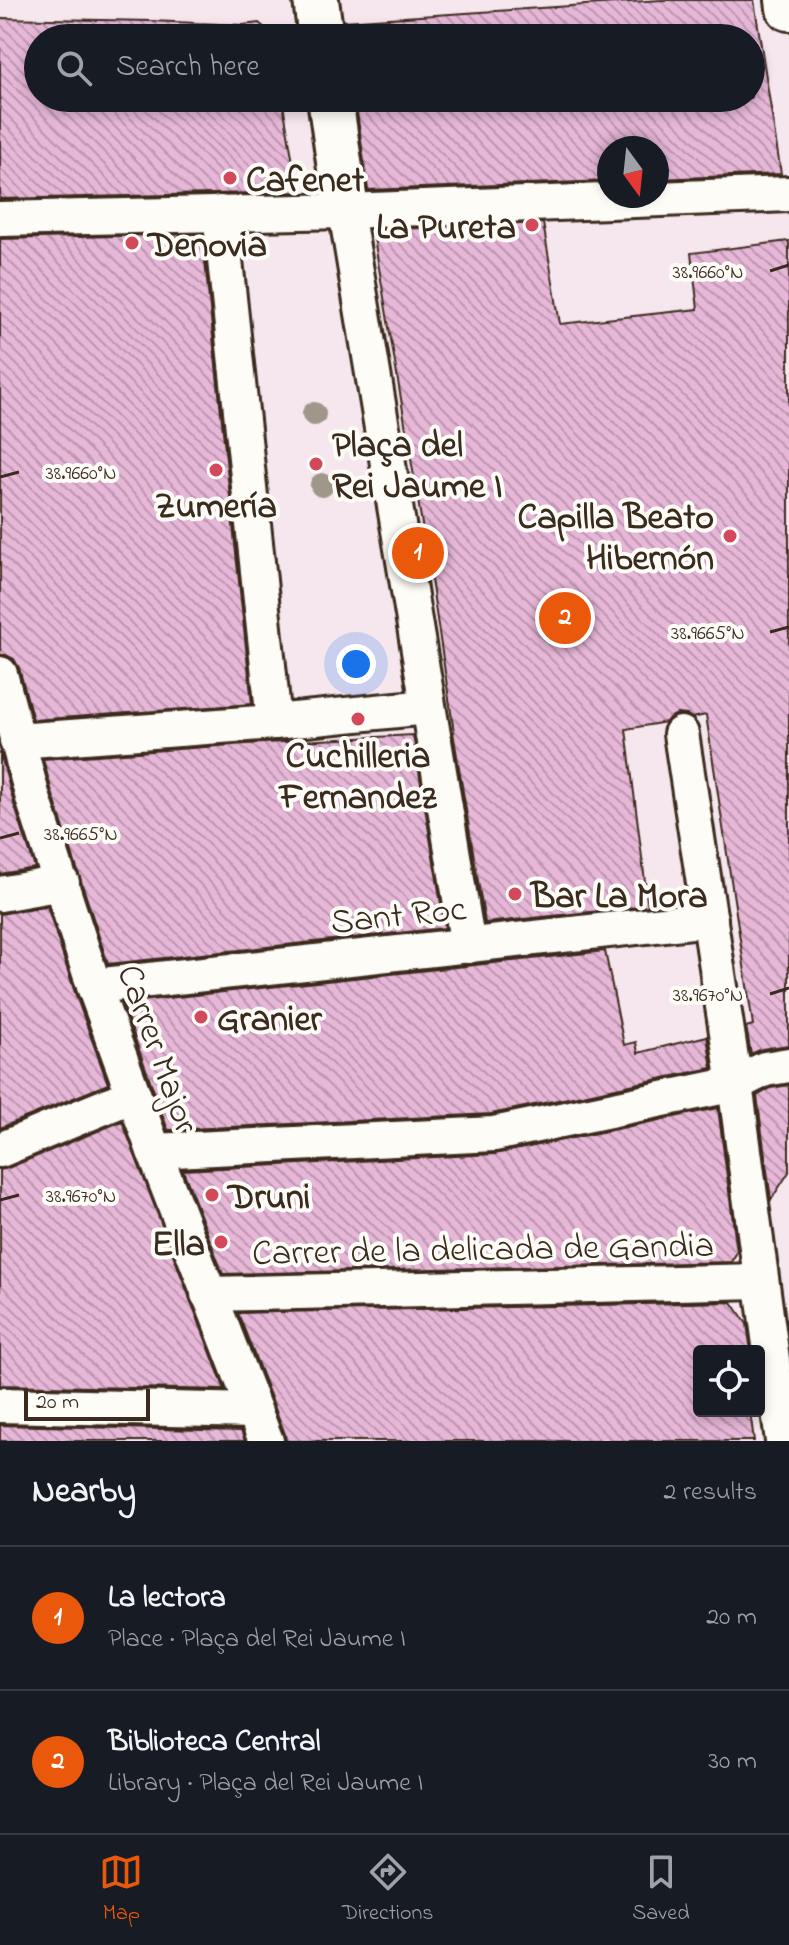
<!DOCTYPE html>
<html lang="en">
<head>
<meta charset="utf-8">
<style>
  :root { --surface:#171b24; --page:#242831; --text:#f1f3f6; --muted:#9ea1a6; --line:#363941; --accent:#ea580c }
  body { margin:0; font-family:"Indie Flower",sans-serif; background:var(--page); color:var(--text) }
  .controls { position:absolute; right:24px; bottom:24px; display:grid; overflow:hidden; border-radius:8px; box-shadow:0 4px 12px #0003 }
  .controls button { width:72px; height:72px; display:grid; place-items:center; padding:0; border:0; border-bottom:2px solid var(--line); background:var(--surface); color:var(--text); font:40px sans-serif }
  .compass { position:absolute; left:597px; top:136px; width:72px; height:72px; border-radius:50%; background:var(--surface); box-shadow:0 4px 12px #0003; rotate:165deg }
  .scale { position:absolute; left:24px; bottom:20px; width:126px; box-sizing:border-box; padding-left:8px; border:4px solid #3b2a1e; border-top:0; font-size:22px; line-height:28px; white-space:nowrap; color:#3b2a1e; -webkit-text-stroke:6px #fdfcf7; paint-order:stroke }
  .you { position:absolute; left:356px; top:664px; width:28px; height:28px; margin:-20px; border:6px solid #fff; border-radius:50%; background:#1a73e8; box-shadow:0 0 0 12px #1a73e833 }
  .badge { display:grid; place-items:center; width:52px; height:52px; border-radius:50%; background:var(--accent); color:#fff; font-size:26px; font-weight:700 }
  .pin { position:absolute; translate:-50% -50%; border:4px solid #fff; box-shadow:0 2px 8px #0006 }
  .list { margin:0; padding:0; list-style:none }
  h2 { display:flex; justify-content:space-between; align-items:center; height:104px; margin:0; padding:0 32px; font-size:34px }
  h2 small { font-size:26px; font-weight:400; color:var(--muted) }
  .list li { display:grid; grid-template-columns:52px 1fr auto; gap:24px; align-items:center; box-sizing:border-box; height:144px; padding:0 32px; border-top:2px solid var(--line) }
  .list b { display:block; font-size:30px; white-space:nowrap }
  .list p { margin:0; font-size:26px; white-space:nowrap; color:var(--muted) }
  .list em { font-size:26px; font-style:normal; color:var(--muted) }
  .icon { flex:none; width:44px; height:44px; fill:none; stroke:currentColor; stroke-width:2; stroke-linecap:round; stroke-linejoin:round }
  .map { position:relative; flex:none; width:789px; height:1441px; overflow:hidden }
  .search { position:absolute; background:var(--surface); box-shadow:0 4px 12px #0003; left:24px; right:24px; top:24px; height:88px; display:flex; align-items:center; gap:20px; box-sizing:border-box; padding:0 28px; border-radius:44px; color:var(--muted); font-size:30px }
  .sheet { height:392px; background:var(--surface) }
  nav { display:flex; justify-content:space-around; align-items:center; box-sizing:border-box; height:112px; border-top:2px solid var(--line); background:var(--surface); font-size:22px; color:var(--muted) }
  nav a { display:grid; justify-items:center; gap:4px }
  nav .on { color:var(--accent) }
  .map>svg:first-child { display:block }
  .building { fill:url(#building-back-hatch); stroke:#3b2a1e; stroke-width:2 }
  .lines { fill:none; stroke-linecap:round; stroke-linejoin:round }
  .pedestrian-casing { stroke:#3b2a1e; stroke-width:40 }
  .minor-casing { stroke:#3b2a1e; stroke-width:50 }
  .pedestrian { stroke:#fdfcf7; stroke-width:34 }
  .minor { stroke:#fdfcf7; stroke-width:44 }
  .tree { fill:#a0978b }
  .ticks { fill:none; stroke:#3b2a1e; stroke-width:3 }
  .poi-dot { fill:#d1495b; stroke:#fdfcf7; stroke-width:3 }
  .labels { text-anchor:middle; stroke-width:8; stroke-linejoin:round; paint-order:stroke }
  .poi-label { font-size:36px; font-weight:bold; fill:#3b2a1e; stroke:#fdfcf7; text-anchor:start }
  .street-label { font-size:36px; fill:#3b2a1e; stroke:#fdfcf7 }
  .ticks-label { font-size:20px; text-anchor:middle; fill:#3b2a1e; stroke:#fdfcf7; stroke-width:8; stroke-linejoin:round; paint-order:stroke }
</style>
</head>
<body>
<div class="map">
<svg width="789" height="1441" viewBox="0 0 789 1441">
  <defs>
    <pattern id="building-back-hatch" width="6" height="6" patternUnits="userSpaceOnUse" patternTransform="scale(2)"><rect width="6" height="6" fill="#e7b7d8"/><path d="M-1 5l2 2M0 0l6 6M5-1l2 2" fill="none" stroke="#bc95af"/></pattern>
  </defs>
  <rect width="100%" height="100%" fill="#f6e7ee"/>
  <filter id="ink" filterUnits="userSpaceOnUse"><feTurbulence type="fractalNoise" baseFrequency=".0125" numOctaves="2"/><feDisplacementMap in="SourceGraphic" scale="16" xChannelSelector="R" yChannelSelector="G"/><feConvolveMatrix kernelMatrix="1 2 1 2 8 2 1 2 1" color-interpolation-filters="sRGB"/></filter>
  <g filter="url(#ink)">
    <g class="building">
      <polygon points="661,0 754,0 781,174 657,179 657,148 609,148 609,181 368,190 355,98 751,98 751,38 345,38 344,21"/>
      <polygon points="0,18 151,21 243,25 259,23 272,34 272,38 38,38 38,98 282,98 298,192 0,199"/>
      <polygon points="543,223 560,324 698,309 691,253 789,241 789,1045 762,1049 751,1054 746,1027 753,1025 706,715 692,718 687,715 677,714 669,718 666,722 626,729 648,906 485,923 453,732 454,732 429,566 373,232 374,230"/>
      <polygon points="195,234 203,243 252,704 33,720 19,668 14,659 6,655 0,655 0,239"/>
      <polygon points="413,735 445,928 108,964 52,792 43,759 246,744"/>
      <polygon points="0,752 14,804 35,868 0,874"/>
      <polygon points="47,906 75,993 108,1084 0,1128 0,914"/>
      <polygon points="605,951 624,1045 636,1042 638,1053 707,1036 712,1068 491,1114 168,1130 122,1003"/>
      <polygon points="789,1085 789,1172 771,1200 757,1096 771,1088"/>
      <polygon points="718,1108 737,1252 731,1262 223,1274 183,1170 495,1154"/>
      <polygon points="122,1121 225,1390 0,1385 0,1170 8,1168"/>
      <polygon points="732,1302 747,1324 751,1351 699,1351 699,1411 750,1411 754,1441 286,1441 285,1434 238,1313"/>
      <polygon points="0,1425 241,1431 245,1441 0,1441"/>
    </g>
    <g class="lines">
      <defs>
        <g id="pedestrian">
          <polyline points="346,211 468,946"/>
          <polyline points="220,213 274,722"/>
          <polyline points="0,219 346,211 789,194"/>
          <polyline points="0,674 33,798 94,986 154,1151 266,1441"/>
          <polyline points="681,734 735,1084 783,1441"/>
          <polyline points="17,741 274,722 428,707"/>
          <polyline points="0,894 62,883"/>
          <polyline points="94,986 710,919"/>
          <polyline points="0,1150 133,1095"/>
          <polyline points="154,1151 494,1134 735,1084 765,1069 789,1065"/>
          <polyline points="208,1294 760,1281"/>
          <polyline points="0,1405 254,1411"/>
        </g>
        <g id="minor">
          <polyline points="316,0 321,38"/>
          <polyline points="788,0 789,8"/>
          <polyline points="330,98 346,211"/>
        </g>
      </defs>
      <use href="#pedestrian" class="pedestrian-casing"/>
      <use href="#minor" class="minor-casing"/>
      <use href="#pedestrian" class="pedestrian"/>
      <use href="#minor" class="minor"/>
    </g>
    <g class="tree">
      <circle cx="314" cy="414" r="12"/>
      <circle cx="322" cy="485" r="12"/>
    </g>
  </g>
  <path class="ticks" d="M770,271l19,-6M0,477l19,-5M770,632l19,-5M0,838l19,-5M770,994l19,-6M0,1200l19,-5"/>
  <g class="poi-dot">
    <circle cx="230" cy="178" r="8"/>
    <circle cx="532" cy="225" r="8"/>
    <circle cx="132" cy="243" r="8"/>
    <circle cx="316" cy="464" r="8"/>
    <circle cx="216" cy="470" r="8"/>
    <circle cx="730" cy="536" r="8"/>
    <circle cx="358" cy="719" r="8"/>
    <circle cx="515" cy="894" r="8"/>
    <circle cx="201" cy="1017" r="8"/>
    <circle cx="212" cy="1195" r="8"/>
    <circle cx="221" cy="1242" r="8"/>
  </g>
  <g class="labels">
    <g class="poi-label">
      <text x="246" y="191">Cafenet</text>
      <text x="516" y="238" text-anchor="end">La Pureta</text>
      <text x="148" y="256">Denovia</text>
      <text x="332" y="456">Plaça del<tspan x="332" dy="41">Rei Jaume I</tspan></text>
      <text x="216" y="517" text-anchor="middle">Zumería</text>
      <text x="714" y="528" text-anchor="end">Capilla Beato<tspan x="714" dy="41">Hibernón</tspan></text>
      <text x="358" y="767" text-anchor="middle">Cuchilleria<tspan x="358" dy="41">Fernandez</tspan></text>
      <text x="531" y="907">Bar La Mora</text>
      <text x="217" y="1030">Granier</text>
      <text x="228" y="1208">Druni</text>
      <text x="205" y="1255" text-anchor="end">Ella</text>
    </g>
    <g class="street-label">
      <text transform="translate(398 913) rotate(-6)" y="13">Sant Roc</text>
      <text transform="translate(160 1048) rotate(70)" y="13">Carrer Major</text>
      <text transform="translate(483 1247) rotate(-1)" y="13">Carrer de la delicada de Gandia</text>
    </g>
  </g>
  <g class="ticks-label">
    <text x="708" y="278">38.9660°N</text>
    <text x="81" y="479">38.9660°N</text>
    <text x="708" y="639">38.9665°N</text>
    <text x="81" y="840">38.9665°N</text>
    <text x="708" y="1001">38.9670°N</text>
    <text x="81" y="1202">38.9670°N</text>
  </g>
</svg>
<div class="controls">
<button><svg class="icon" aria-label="locate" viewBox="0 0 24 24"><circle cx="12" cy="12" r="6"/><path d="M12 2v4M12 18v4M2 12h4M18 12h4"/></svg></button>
</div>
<svg class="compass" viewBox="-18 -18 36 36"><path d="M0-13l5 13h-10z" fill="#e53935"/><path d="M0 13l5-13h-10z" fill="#9ea1a6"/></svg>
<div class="scale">20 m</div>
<div class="you"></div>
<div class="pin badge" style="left:418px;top:553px">1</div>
<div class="pin badge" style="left:565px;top:618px">2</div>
<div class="search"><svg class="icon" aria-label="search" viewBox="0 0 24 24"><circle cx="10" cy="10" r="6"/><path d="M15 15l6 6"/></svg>Search here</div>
</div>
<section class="sheet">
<h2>Nearby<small>2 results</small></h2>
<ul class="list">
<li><span class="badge">1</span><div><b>La lectora</b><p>Place · Plaça del Rei Jaume I</p></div><em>20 m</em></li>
<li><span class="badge">2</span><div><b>Biblioteca Central</b><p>Library · Plaça del Rei Jaume I</p></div><em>30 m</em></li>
</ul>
</section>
<nav>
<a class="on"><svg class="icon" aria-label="map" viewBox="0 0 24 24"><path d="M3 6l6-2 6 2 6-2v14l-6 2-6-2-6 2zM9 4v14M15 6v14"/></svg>Map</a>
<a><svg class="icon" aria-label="directions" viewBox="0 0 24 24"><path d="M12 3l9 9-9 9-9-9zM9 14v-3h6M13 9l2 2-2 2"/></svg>Directions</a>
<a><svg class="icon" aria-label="saved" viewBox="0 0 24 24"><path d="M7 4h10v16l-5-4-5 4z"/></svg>Saved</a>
</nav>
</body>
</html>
